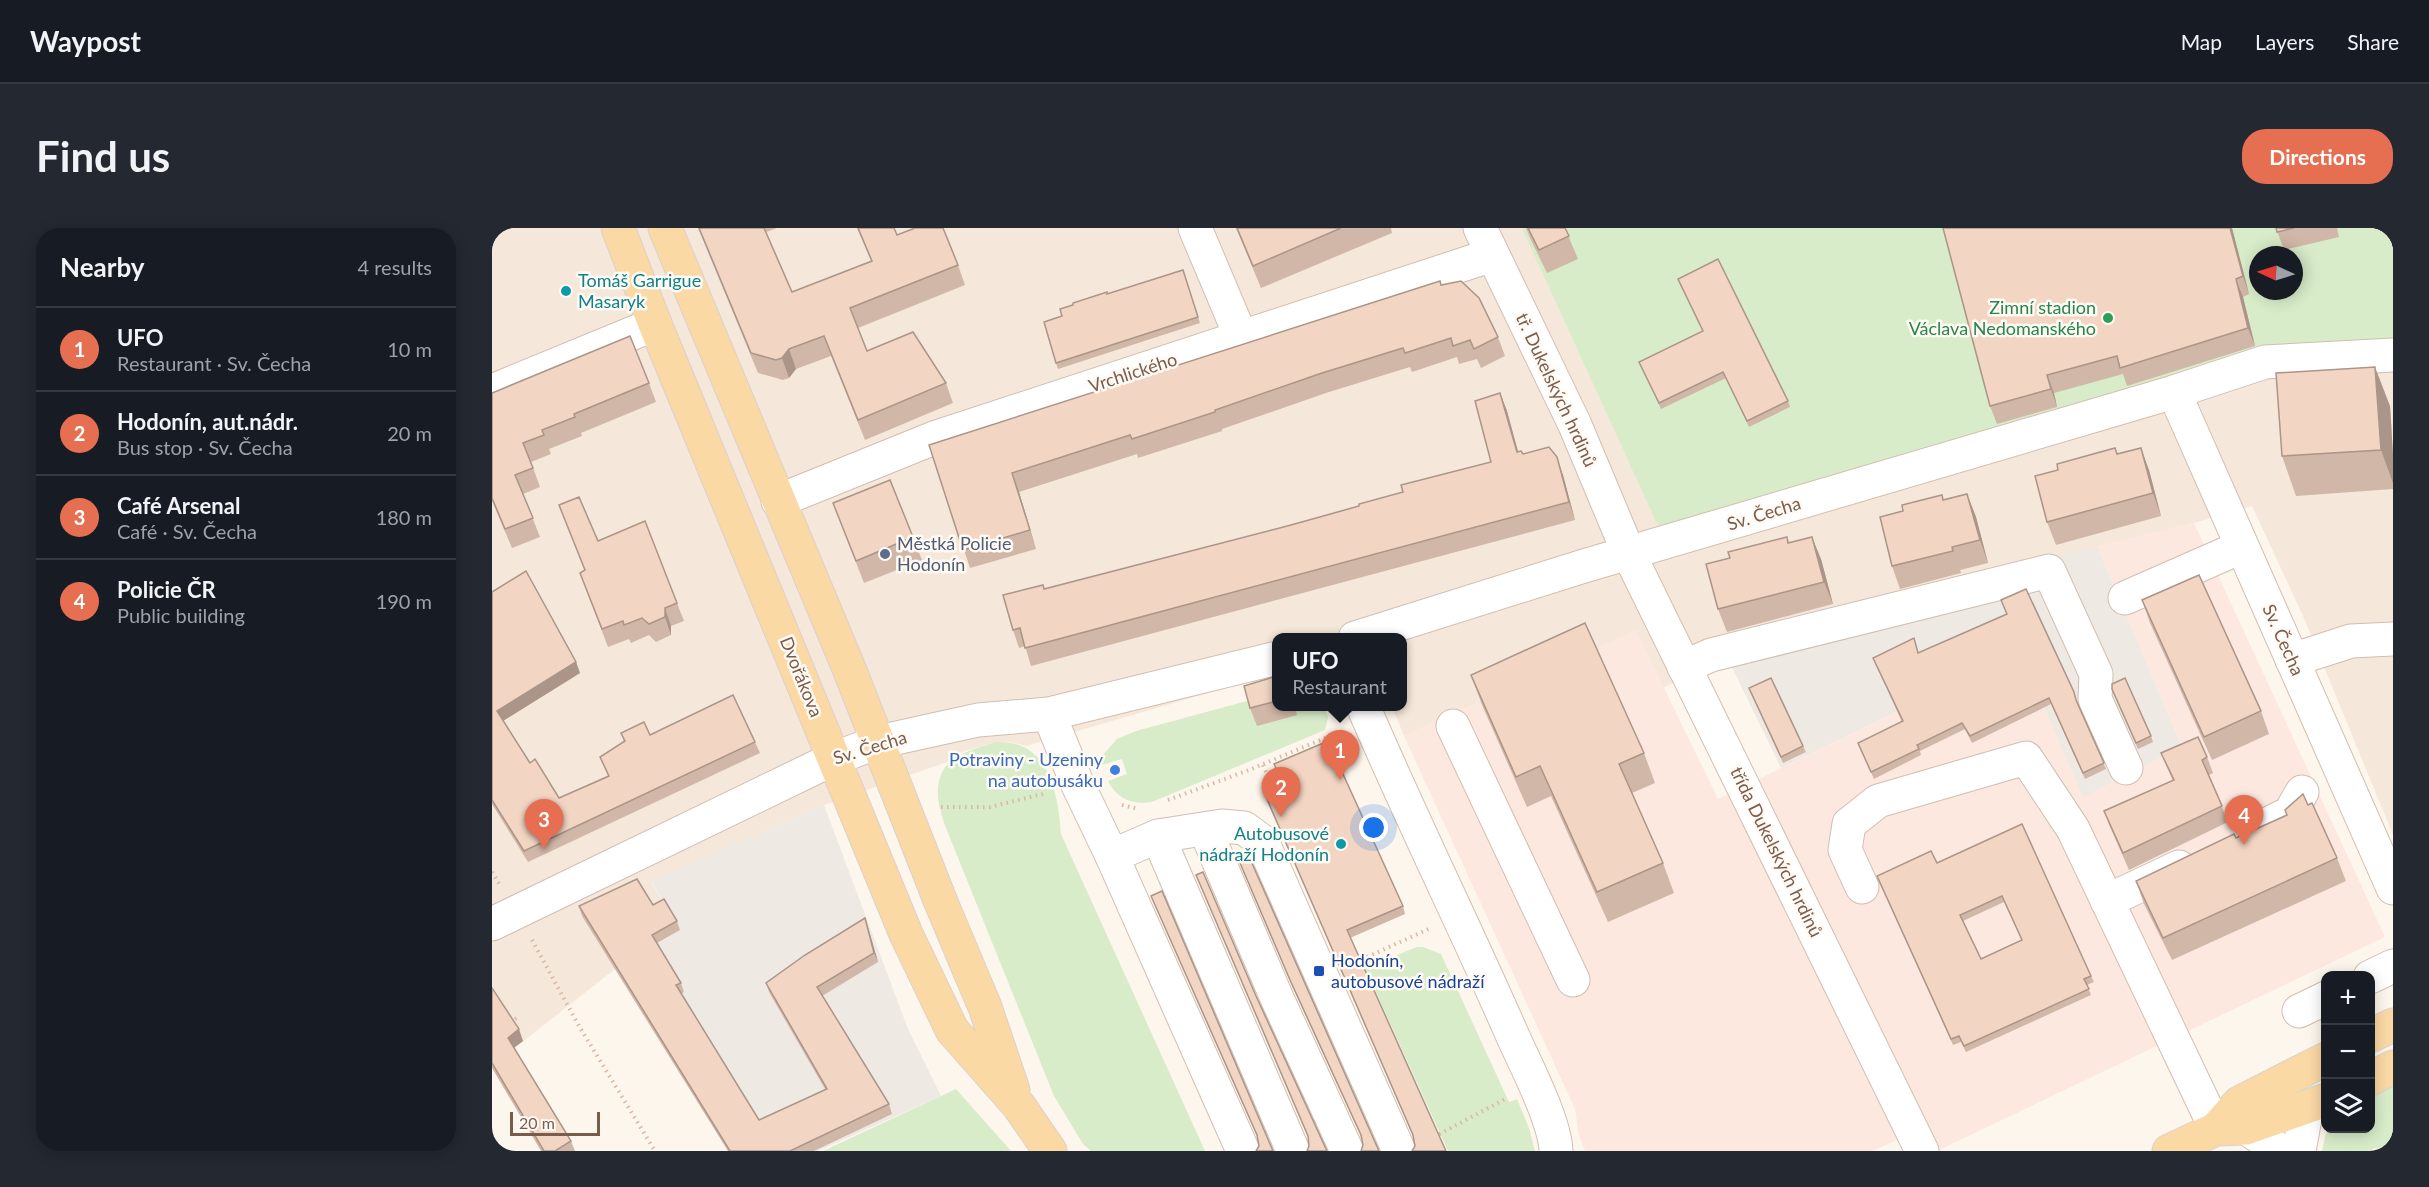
<!DOCTYPE html>
<html lang="en">
<head>
<meta charset="utf-8">
<style>
  :root { --surface:#171b24; --page:#242831; --text:#f1f3f6; --muted:#9ea1a6; --line:#363941; --accent:#e76f51 }
  body { margin:0; font-family:Lato,sans-serif; background:var(--page); color:var(--text) }
  .controls { position:absolute; right:18px; bottom:18px; display:grid; overflow:hidden; border-radius:12px; box-shadow:0 3px 15px #0003 }
  .controls button { width:54px; height:54px; display:grid; place-items:center; padding:0; border:0; border-bottom:2px solid var(--line); background:var(--surface); color:var(--text); font:30px sans-serif }
  .compass { position:absolute; left:1757px; top:18px; width:54px; height:54px; border-radius:50%; background:var(--surface); box-shadow:0 3px 15px #0003; rotate:274deg }
  .scale { position:absolute; left:18px; bottom:15px; width:90px; box-sizing:border-box; padding-left:6px; border:3px solid #7a5c4d; border-top:0; font-size:16px; line-height:21px; white-space:nowrap; color:#7a5c4d; -webkit-text-stroke:4px #fffaf3; paint-order:stroke }
  .you { position:absolute; left:882px; top:600px; width:21px; height:21px; margin:-15px; border:4px solid #fff; border-radius:50%; background:#1a73e8; box-shadow:0 0 0 9px #1a73e833 }
  .badge { display:grid; place-items:center; width:39px; height:39px; border-radius:50%; background:var(--accent); color:#fff; font-size:20px; font-weight:700 }
  .pin { position:absolute; translate:-50% -50px; filter:drop-shadow(0 2px 3px #0008) }
  .pin::after { content:''; position:absolute; top:32px; width:21px; height:18px; background:inherit; clip-path:polygon(0 0,100% 0,50% 100%) }
  .popup { position:absolute; left:780px; top:405px; width:135px; height:78px; box-sizing:border-box; display:grid; place-content:center; border-radius:12px; background:var(--surface); filter:drop-shadow(0 2px 4px #0005); font-size:20px; white-space:nowrap; color:var(--muted) }
  .popup b { font-size:22px; color:var(--text) }
  .popup::after { content:''; position:absolute; left:50%; top:100%; margin-left:-12px; border:12px solid transparent; border-top-color:var(--surface) }
  .list { margin:0; padding:0; list-style:none }
  h2 { display:flex; justify-content:space-between; align-items:center; height:78px; margin:0; padding:0 24px; font-size:26px }
  h2 small { font-size:20px; font-weight:400; color:var(--muted) }
  .list li { display:grid; grid-template-columns:39px 1fr auto; gap:18px; align-items:center; box-sizing:border-box; height:84px; padding:0 24px; border-top:2px solid var(--line) }
  .list b { display:block; font-size:22px; white-space:nowrap }
  .list p { margin:0; font-size:20px; white-space:nowrap; color:var(--muted) }
  .list em { font-size:20px; font-style:normal; color:var(--muted) }
  .icon { flex:none; width:33px; height:33px; fill:none; stroke:currentColor; stroke-width:2; stroke-linecap:round; stroke-linejoin:round }
  .map { position:relative; flex:none; width:1901px; height:923px; overflow:hidden; border-radius:24px }
  header { display:flex; align-items:center; gap:36px; box-sizing:border-box; height:84px; padding:0 30px; background:var(--surface); border-bottom:2px solid var(--line) }
  header strong { font-size:28px }
  nav { display:flex; gap:33px; margin-inline-start:auto; font-size:21px }
  .intro { display:flex; align-items:center; justify-content:space-between; box-sizing:border-box; height:144px; padding:0 36px }
  h1 { margin:0; font-size:42px }
  .button { padding:15px 27px; border-radius:24px; background:var(--accent); color:#fff; font-size:21px; font-weight:700 }
  main { display:flex; gap:36px; padding:0 36px }
  aside { flex:1; background:var(--surface); border-radius:24px; box-shadow:0 3px 15px #0003 }
  .map>svg:first-child { display:block }
  .residential { fill:#f5e8da; fill-rule:evenodd }
  .commercial { fill:#fde8e0 }
  .industrial { fill:#efe9e4 }
  .green { fill:#d8ecc9; fill-rule:evenodd }
  .lines { fill:none; stroke-linecap:round; stroke-linejoin:round }
  .minor-casing { stroke:#d1beb0; stroke-width:35 }
  .major-casing { stroke:#dad1cd; stroke-width:35 }
  .path { stroke:#d9b8a5; stroke-width:4; stroke-dasharray:1.5 4.5; stroke-linecap:butt }
  .minor { stroke:#fff; stroke-width:33 }
  .major { stroke:#fbd9a5; stroke-width:33 }
  .wall { fill:#d1b7a8; fill-rule:evenodd }
  .shaded-wall { fill:#aa9588 }
  .building { fill:#f3d5c3; stroke:#aa9588; stroke-width:1.5; fill-rule:evenodd }
  .culture-dot { fill:#0f9aa8; stroke:#fffaf3; stroke-width:2 }
  .leisure-dot { fill:#2e9e5b; stroke:#fffaf3; stroke-width:2 }
  .service-dot { fill:#5c6f8a; stroke:#fffaf3; stroke-width:2 }
  .shop-dot { fill:#3f7fe0; stroke:#fffaf3; stroke-width:2 }
  .transit-dot { fill:#1a4fb4; stroke:#fffaf3; stroke-width:2 }
  .labels { text-anchor:middle; stroke-width:5; stroke-linejoin:round; paint-order:stroke }
  .culture-label { font-size:18px; fill:#0d838f; stroke:#fffaf3; text-anchor:start }
  .leisure-label { font-size:18px; fill:#27864d; stroke:#fffaf3; text-anchor:end }
  .street-label { font-size:18px; fill:#7a5c4d; stroke:#fffaf3 }
  .service-label { font-size:18px; fill:#4e5e75; stroke:#fffaf3; text-anchor:start }
  .shop-label { font-size:18px; fill:#366cbe; stroke:#fffaf3; text-anchor:end }
  .transit-label { font-size:18px; fill:#164399; stroke:#fffaf3; text-anchor:start }
</style>
</head>
<body>
<header>
<strong>Waypost</strong>
<nav><a>Map</a><a>Layers</a><a>Share</a></nav>
</header>
<div class="intro"><h1>Find us</h1><a class="button">Directions</a></div>
<main>
<aside>
<h2>Nearby<small>4 results</small></h2>
<ul class="list">
<li><span class="badge">1</span><div><b>UFO</b><p>Restaurant · Sv. Čecha</p></div><em>10 m</em></li>
<li><span class="badge">2</span><div><b>Hodonín, aut.nádr.</b><p>Bus stop · Sv. Čecha</p></div><em>20 m</em></li>
<li><span class="badge">3</span><div><b>Café Arsenal</b><p>Café · Sv. Čecha</p></div><em>180 m</em></li>
<li><span class="badge">4</span><div><b>Policie ČR</b><p>Public building</p></div><em>190 m</em></li>
</ul>
</aside>
<div class="map">
<svg width="1901" height="923" viewBox="0 0 1901 923">
  <rect width="100%" height="100%" fill="#fdf6ec"/>
  <path class="residential" d="M0,0h1901v607l-90,-219 -51,-110 -58,17 -325,80 -141,56 -66,29 -26,-57 -232,105 -12,-29 11,-1v-68h-126v35l-251,73 -15,-4h-15l-34,10 -12,9 -126,44 -173,77 29,48 -65,39 -108,85 -15,9zM1766,27h36v36h-36z"/>
  <polygon class="commercial" points="1702,295 1893,709 1445,923 1421,905 1380,923 1093,923 1087,908 1083,881 912,508 1144,402 1226,571 1528,424 1591,568 1690,519 1605,318"/>
  <g class="industrial">
    <polygon points="1605,318 1690,519 1591,569 1528,424 1289,540 1236,431 1377,375"/>
    <polygon points="332,577 416,801 449,868 326,923 236,923 123,741 188,702 159,653"/>
  </g>
  <g class="green">
    <path d="M1030,0h871v122l-295,60 -440,116zM1766,27h36v36h-36z"/>
    <path d="M785,465v13l47,1 4,10 -3,13 -173,72c-20,3 -35,-3 -44,-21l19,-7 -5,-15 -20,6v-9l15,-17 19,-8z"/>
    <path d="M504,514c53,-3 62,51 65,92l144,317h-114l-8,-7 -29,-48 -110,-273c-2,-8 -6,-19 -6,-28 -2,-38 30,-44 58,-53z"/>
    <polygon points="925,719 931,719 949,726 1017,874 1025,871 1037,900 1043,923 956,923 873,740"/>
    <polygon points="1901,858 1901,923 1883,920 1876,923 1830,923 1835,901 1878,900 1879,868"/>
    <polygon points="464,861 519,923 331,923 449,868"/>
  </g>
  <g class="lines">
    <defs>
      <g id="minor">
        <polyline points="703,0 749,109"/>
        <polyline points="988,0 1083,197 1137,326 1430,923"/>
        <polyline points="0,163 163,96"/>
        <polyline points="1682,164 1901,660"/>
        <polyline points="286,273 442,210 1000,27"/>
        <polyline points="1633,370 1749,319"/>
        <polyline points="863,410 1092,338 1682,164 1773,134 1901,127"/>
        <polyline points="1800,432 1859,413 1901,411"/>
        <polyline points="1192,439 1219,427 1557,343 1604,446 1603,471 1634,540"/>
        <path d="M871,478c47,110 100,217 148,326 13,30 44,88 45,119"/>
        <polyline points="557,486 585,555 620,628 751,923"/>
        <polyline points="961,498 1081,752"/>
        <polyline points="1774,597 1798,585 1810,564"/>
        <polyline points="713,601 784,768 855,923"/>
        <polyline points="666,608 801,923"/>
        <polyline points="620,628 666,608 730,598 752,600 770,613 907,923"/>
        <polyline points="1370,659 1353,622 1357,596 1386,573 1534,530 1581,601 1724,901"/>
        <polyline points="1615,673 1687,639"/>
        <polyline points="0,696 341,531 386,514 486,492 557,486 785,430"/>
        <polyline points="1878,749 1901,738"/>
        <polyline points="1807,783 1834,770"/>
        <polyline points="1754,900 1789,923"/>
        <polyline points="1807,923 1815,879"/>
      </g>
      <g id="major">
        <polyline points="126,0 163,96 414,706 460,802 527,878 558,923"/>
        <polyline points="173,0 356,438 450,677 493,779 521,862"/>
        <polyline points="1878,808 1901,797"/>
        <polyline points="1878,851 1901,839"/>
        <polyline points="1724,901 1747,875 1834,831"/>
        <polyline points="1677,923 1724,901 1754,900 1834,872"/>
      </g>
    </defs>
    <use href="#minor" class="minor-casing"/>
    <use href="#major" class="major-casing"/>
    <g class="path">
      <polyline points="771,537 781,560"/>
      <polyline points="676,572 757,542 850,503"/>
      <polyline points="630,577 646,581"/>
      <polyline points="449,579 498,579 555,565"/>
      <polyline points="876,604 891,596"/>
      <polyline points="0,644 9,659"/>
      <polyline points="40,712 87,798 163,923"/>
      <polyline points="864,734 939,700"/>
      <polyline points="18,794 28,788"/>
      <polyline points="942,909 1015,870"/>
    </g>
    <use href="#minor" class="minor"/>
    <use href="#major" class="major"/>
  </g>
  <g class="wall">
    <polygon points="206,0 285,0 274,4 300,64 379,33 365,0 402,0 405,7 466,37 473,57 366,100 375,123 454,155 461,175 373,212 339,128 304,141 297,150 291,152 266,145"/>
    <polygon points="744,0 899,0 900,5 769,60"/>
    <polygon points="1034,0 1073,0 1086,31 1055,45 1038,10"/>
    <polygon points="1740,0 1757,66 1751,69 1763,118 1635,158 1631,146 1562,165 1565,179 1505,196 1498,178"/>
    <polygon points="1784,0 1845,0 1847,9 1792,22"/>
    <polygon points="691,42 708,95 566,141 564,135 570,88 615,66"/>
    <polygon points="1186,51 1296,173 1298,179 1257,199 1234,150 1169,181 1147,134 1211,103"/>
    <polygon points="949,57 1006,109 1013,128 989,140 985,131 967,136 965,129 920,144 918,139 837,164 730,201 730,203 646,230 645,226 527,264 544,321 478,340 437,217"/>
    <polygon points="157,155 164,174 89,205 90,208 57,221 59,226 39,234 48,259 31,266 48,309 20,320 0,273 0,165"/>
    <polygon points="1008,165 1015,183 1026,224 1071,247 1083,292 539,438 533,418 527,420 521,402 552,361 799,297 867,278 911,264 999,234"/>
    <polygon points="1898,178 1901,227 1901,261 1804,268 1790,228"/>
    <polygon points="1625,226 1657,242 1669,288 1564,317 1555,294"/>
    <polygon points="1475,266 1484,289 1496,335 1468,342 1469,345 1408,361 1400,338 1452,272"/>
    <polygon points="341,275 421,309 430,332 372,355"/>
    <polygon points="67,277 106,313 185,375 192,393 179,398 179,407 164,414 157,407 139,415 137,411 116,419 88,345 93,343"/>
    <polygon points="1295,309 1297,314 1329,331 1341,376 1235,404 1226,381 1238,330"/>
    <polygon points="0,364 84,434 88,445 11,493 38,535 67,570 116,548 108,529 132,514 129,505 263,514 268,525 36,634 0,576"/>
    <polygon points="1509,372 1582,464 1586,477 1614,541 1593,551 1559,476 1480,515 1473,501 1428,523 1429,527 1382,551 1366,515 1410,494 1381,430 1424,416 1426,425 1515,387"/>
    <polygon points="1650,372 1769,483 1777,506 1720,532 1658,395"/>
    <polygon points="979,447 1152,525 1163,555 1140,565 1171,635 1182,665 1116,694 1059,568 1035,579 990,477"/>
    <polygon points="785,448 785,478 803,478 805,487 765,498 758,480"/>
    <polygon points="1257,460 1311,518 1314,524 1291,535"/>
    <polygon points="1620,461 1659,508 1661,514 1646,521"/>
    <polygon points="1669,525 1715,529 1721,545 1717,547 1736,594 1637,642 1618,599 1612,583 1681,553"/>
    <polygon points="782,536 911,678 913,686 858,710 954,923 923,918 922,909 774,570 771,562 789,553"/>
    <path d="M1530,596l69,152 3,6 -7,3 4,10 -125,57 -5,-10 -8,3 -76,-169 60,-13zM1512,674l18,38 -41,19 -18,-38z"/>
    <polygon points="1744,610 1845,630 1854,653 1680,732 1652,676 1644,653"/>
    <polygon points="748,636 887,923 871,917 870,910 801,760"/>
    <polygon points="659,668 781,923 767,918 766,910"/>
    <polygon points="161,677 185,693 188,702 165,715 189,755 192,764 189,766 267,892 333,861 277,764 274,755 373,690 386,734 330,768 397,876 400,886 322,923 236,923 90,688 87,678"/>
    <polygon points="0,760 31,813 22,820 79,913 83,923 49,923 0,840"/>
  </g>
  <g class="shaded-wall">
    <polygon points="1738,0 1740,0 1757,66 1751,48"/>
    <polygon points="1744,51 1751,69 1763,118 1756,100"/>
    <polygon points="297,121 304,141 297,150 290,130"/>
    <polygon points="1883,139 1898,178 1901,227 1901,255 1889,222"/>
    <polygon points="1555,147 1562,165 1565,179 1559,161"/>
    <polygon points="1008,165 1015,183 1031,242 1025,224"/>
    <polygon points="1649,220 1657,242 1669,288 1661,265"/>
    <polygon points="1065,229 1071,247 1083,292 1077,274"/>
    <polygon points="520,245 527,264 544,321"/>
    <polygon points="1475,266 1484,289 1496,335 1488,312"/>
    <polygon points="1320,309 1329,331 1341,376 1332,354"/>
    <polygon points="173,380 179,398 179,407 173,389"/>
    <polygon points="84,434 88,445 9,494 5,483"/>
    <polygon points="373,690 376,699 386,734 382,725"/>
    <polygon points="27,801 31,813 20,821 16,810"/>
  </g>
  <g class="building">
    <polygon points="207,0 272,0 300,64 380,33 366,0 402,0 405,7 423,0 451,0 466,37 358,80 375,123 421,104 454,155 366,192 332,108 297,121 290,130 284,132 259,125"/>
    <polygon points="745,0 849,0 761,38"/>
    <polygon points="1036,0 1073,0 1077,8 1047,22"/>
    <polygon points="1451,0 1738,0 1751,48 1744,51 1756,100 1628,140 1625,128 1555,147 1559,161 1498,178"/>
    <polygon points="1784,0 1802,0 1785,4"/>
    <polygon points="1226,31 1296,173 1255,193 1231,144 1167,175 1147,134 1211,103 1186,51"/>
    <polygon points="691,42 706,89 564,135 552,94 570,88 568,81 581,77 581,75 615,64 615,66"/>
    <polygon points="948,53 949,57 969,53 987,70 1006,109 982,121 978,112 961,118 959,110 913,125 911,120 830,145 723,182 723,184 640,211 638,207 520,245 538,302 471,322 437,217"/>
    <polygon points="138,108 157,155 82,186 83,189 50,202 52,207 31,215 41,240 23,247 41,290 13,301 0,270 0,165"/>
    <polygon points="1883,139 1889,222 1790,228 1784,145"/>
    <polygon points="1008,165 1025,224 1029,223 1031,226 1057,219 1065,229 1077,274 533,420 528,400 521,402 511,367 551,357 552,361 799,297 867,278 867,276 911,264 909,257 999,234 983,173"/>
    <polygon points="1623,220 1625,226 1649,220 1661,265 1555,294 1543,248 1566,242 1565,236"/>
    <polygon points="398,252 421,309 364,333 341,275"/>
    <polygon points="1475,266 1488,312 1460,319 1461,323 1400,338 1388,289 1411,283 1410,277 1450,267 1451,272"/>
    <polygon points="87,269 106,313 153,293 185,375 173,380 173,389 157,396 150,390 132,397 131,393 110,401 88,345 93,342 67,277"/>
    <polygon points="1295,309 1296,315 1320,309 1332,354 1226,381 1214,336 1238,330 1236,324"/>
    <polygon points="34,343 84,434 5,483 38,535 43,531 67,570 117,548 108,529 133,513 129,505 152,494 158,507 241,467 263,514 32,623 0,572 0,364"/>
    <polygon points="1707,347 1769,483 1712,509 1650,372"/>
    <polygon points="1534,361 1582,464 1584,472 1612,535 1591,545 1557,470 1478,508 1470,495 1425,517 1427,521 1379,544 1366,515 1411,493 1381,430 1422,410 1426,425 1515,386 1509,372"/>
    <polygon points="1093,395 1152,525 1127,536 1171,635 1105,664 1048,538 1024,549 979,447"/>
    <polygon points="785,448 785,473 758,480 752,458"/>
    <polygon points="1279,450 1311,518 1289,529 1257,460"/>
    <polygon points="1633,450 1659,508 1644,515 1620,461 1620,456"/>
    <polygon points="1706,509 1715,529 1710,532 1730,578 1631,625 1612,583 1682,552 1669,525"/>
    <polygon points="836,513 911,678 855,702 954,923 920,923 923,918 921,907 771,562 790,553 782,536"/>
    <polygon points="1811,566 1816,577 1820,575 1845,630 1671,710 1644,653 1742,606 1744,610 1795,587 1793,582"/>
    <path d="M1530,596l69,152 -7,3 5,10 -125,57 -5,-10 -8,3 -74,-163 54,-25 6,12zM1510,668l20,44 -41,19 -21,-44z"/>
    <polygon points="755,624 887,923 869,923 871,917 869,907 798,752 745,628"/>
    <polygon points="711,644 764,768 835,923 815,923 817,918 816,908 704,647"/>
    <polygon points="145,651 161,677 172,671 185,693 160,707 189,755 184,757 267,892 335,861 274,755 313,727 373,690 382,725 325,759 397,876 298,923 238,923 87,678"/>
    <polygon points="670,663 781,923 764,923 767,918 765,907 659,668"/>
    <polygon points="0,760 27,801 16,810 79,913 63,923 52,923 0,835"/>
  </g>
  <g class="culture-dot">
    <circle cx="74" cy="63" r="6"/>
    <circle cx="849" cy="616" r="6"/>
  </g>
  <circle class="leisure-dot" cx="1616" cy="90" r="6"/>
  <circle class="service-dot" cx="393" cy="326" r="6"/>
  <circle class="shop-dot" cx="623" cy="542" r="6"/>
  <rect class="transit-dot" x="821" y="737" width="12" height="12" rx="3"/>
  <g class="labels">
    <g class="culture-label">
      <text x="86" y="59">Tomáš Garrigue<tspan x="86" dy="21">Masaryk</tspan></text>
      <text x="837" y="612" text-anchor="end">Autobusové<tspan x="837" dy="21">nádraží Hodonín</tspan></text>
    </g>
    <g class="leisure-label">
      <text x="1604" y="86">Zimní stadion<tspan x="1604" dy="21">Václava Nedomanského</tspan></text>
    </g>
    <g class="street-label">
      <text transform="translate(641 145) rotate(-18)" y="6">Vrchlického</text>
      <text transform="translate(1064 162) rotate(65)" y="6">tř. Dukelských hrdinů</text>
      <text transform="translate(1272 286) rotate(-17)" y="6">Sv. Čecha</text>
      <text transform="translate(1791 412) rotate(66)" y="6">Sv. Čecha</text>
      <text transform="translate(309 449) rotate(68)" y="6">Dvořákova</text>
      <text transform="translate(378 520) rotate(-17)" y="6">Sv. Čecha</text>
      <text transform="translate(1284 624) rotate(64)" y="6">třída Dukelských hrdinů</text>
    </g>
    <g class="service-label">
      <text x="405" y="322">Městká Policie<tspan x="405" dy="21">Hodonín</tspan></text>
    </g>
    <g class="shop-label">
      <text x="611" y="538">Potraviny - Uzeniny<tspan x="611" dy="21">na autobusáku</tspan></text>
    </g>
    <g class="transit-label">
      <text x="839" y="739">Hodonín,<tspan x="839" dy="21">autobusové nádraží</tspan></text>
    </g>
  </g>
</svg>
<div class="controls">
<button>+</button>
<button>−</button>
<button><svg class="icon" aria-label="layers" viewBox="0 0 24 24"><path d="M12 4l9 5-9 5-9-5zM3 14l9 5 9-5"/></svg></button>
</div>
<svg class="compass" viewBox="-18 -18 36 36"><path d="M0-13l5 13h-10z" fill="#e53935"/><path d="M0 13l5-13h-10z" fill="#9ea1a6"/></svg>
<div class="scale">20 m</div>
<div class="you"></div>
<div class="pin badge" style="left:848px;top:552px">1</div>
<div class="popup"><b>UFO</b>Restaurant</div>
<div class="pin badge" style="left:789px;top:589px">2</div>
<div class="pin badge" style="left:52px;top:621px">3</div>
<div class="pin badge" style="left:1752px;top:617px">4</div>
</div>
</main>
</body>
</html>
